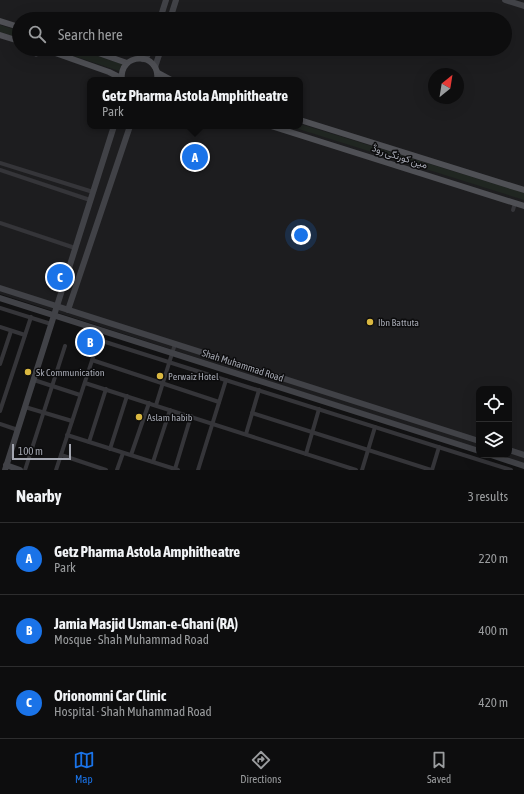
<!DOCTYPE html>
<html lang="en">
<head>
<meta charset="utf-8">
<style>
  :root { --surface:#0d0d0e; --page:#161617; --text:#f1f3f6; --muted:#9a9c9e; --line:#2d2d2e; --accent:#1a73e8 }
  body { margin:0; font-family:"Asap Condensed",Vazirmatn,sans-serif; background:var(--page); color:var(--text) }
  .controls { position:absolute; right:12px; bottom:12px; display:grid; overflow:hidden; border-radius:8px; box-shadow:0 4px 16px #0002 }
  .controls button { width:36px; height:36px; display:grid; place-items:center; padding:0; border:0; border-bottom:1px solid var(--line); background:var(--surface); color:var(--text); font:20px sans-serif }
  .compass { position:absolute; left:428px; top:68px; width:36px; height:36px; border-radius:50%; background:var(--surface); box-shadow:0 4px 16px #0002; rotate:30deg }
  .scale { position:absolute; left:12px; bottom:10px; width:59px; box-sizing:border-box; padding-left:4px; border:2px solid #a4a7b1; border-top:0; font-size:11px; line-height:14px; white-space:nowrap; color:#a4a7b1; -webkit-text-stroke:3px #0c0c0d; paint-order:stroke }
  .you { position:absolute; left:301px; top:235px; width:14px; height:14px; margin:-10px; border:3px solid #fff; border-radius:50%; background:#1a73e8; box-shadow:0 0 0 6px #1a73e833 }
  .badge { display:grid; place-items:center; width:26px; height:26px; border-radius:50%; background:var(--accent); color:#fff; font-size:13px; font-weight:700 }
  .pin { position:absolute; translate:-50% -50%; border:2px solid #fff; box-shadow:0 1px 4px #0006 }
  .popup { position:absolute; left:87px; top:77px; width:216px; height:52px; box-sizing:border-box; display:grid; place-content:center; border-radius:8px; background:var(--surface); filter:drop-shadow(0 1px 3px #0005); font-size:13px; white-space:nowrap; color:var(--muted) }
  .popup b { font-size:15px; color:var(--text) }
  .popup::after { content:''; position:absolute; left:50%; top:100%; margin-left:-8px; border:8px solid transparent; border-top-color:var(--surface) }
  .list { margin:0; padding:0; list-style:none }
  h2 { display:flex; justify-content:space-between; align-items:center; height:52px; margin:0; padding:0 16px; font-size:17px }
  h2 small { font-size:13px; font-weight:400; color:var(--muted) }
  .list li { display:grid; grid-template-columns:26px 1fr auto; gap:12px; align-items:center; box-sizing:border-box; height:72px; padding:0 16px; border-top:1px solid var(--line) }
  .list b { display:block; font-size:15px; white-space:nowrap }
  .list p { margin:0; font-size:13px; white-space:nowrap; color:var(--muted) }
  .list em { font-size:13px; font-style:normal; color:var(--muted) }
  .icon { flex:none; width:22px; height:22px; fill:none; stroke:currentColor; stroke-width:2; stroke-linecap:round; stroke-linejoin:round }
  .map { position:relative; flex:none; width:524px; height:470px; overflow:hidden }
  .search { position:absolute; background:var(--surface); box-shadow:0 4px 16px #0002; left:12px; right:12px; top:12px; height:44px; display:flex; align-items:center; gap:10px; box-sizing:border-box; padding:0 14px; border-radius:22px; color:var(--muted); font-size:15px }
  .sheet { height:268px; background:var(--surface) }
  nav { display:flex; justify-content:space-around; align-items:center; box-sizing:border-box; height:56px; border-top:1px solid var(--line); background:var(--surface); font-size:11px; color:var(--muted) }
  nav a { display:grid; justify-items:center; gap:2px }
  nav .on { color:var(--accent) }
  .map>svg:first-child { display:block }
  .built { fill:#1d1d1f; fill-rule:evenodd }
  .green { fill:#202621 }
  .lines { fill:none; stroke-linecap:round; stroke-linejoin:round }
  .street { stroke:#353539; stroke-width:4 }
  .secondary { stroke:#414247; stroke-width:6 }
  .primary { stroke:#4f5055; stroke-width:6 }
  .poi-dot { fill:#dab841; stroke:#0c0c0d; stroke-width:1.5 }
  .labels { text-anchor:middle; stroke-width:3; stroke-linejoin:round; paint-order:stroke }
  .street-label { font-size:10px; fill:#a4a7b1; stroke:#0c0c0d }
  .poi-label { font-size:10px; fill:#a4a7b1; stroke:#0c0c0d; text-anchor:start }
</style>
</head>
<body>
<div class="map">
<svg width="524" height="470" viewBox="0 0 524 470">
  <rect width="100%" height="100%" fill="#111112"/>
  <path class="built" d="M0,0h524v463l-24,-8h9v-66h-30v60l-479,-155zM19,19h486v30h-486zM434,74h24v24h-24zM90,80h210v46h-210z"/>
  <g class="green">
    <polygon points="0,25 19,31 19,38 0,32"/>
    <polygon points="53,49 76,49 122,64 119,71"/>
    <polygon points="300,124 524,193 524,200 289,126 300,126"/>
  </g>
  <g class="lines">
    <g class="street">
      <polyline points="36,55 38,49"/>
      <polyline points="0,163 93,192"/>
      <polyline points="0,170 90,200"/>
      <polyline points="513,210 515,203"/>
      <polyline points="0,223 75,248"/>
      <polyline points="0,308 51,324"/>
      <polyline points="0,327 25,335"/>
      <polyline points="99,340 511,470"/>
      <polyline points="92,360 219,402"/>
      <polyline points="0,364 11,331"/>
      <polyline points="34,380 80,395"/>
      <polyline points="85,383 356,470"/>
      <polyline points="156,405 175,344"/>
      <polyline points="25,407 72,421"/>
      <polyline points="0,411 31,317"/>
      <polyline points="252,413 431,470"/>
      <polyline points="0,424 18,430"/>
      <polyline points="246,434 259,390"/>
      <polyline points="67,435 178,470"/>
      <polyline points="89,442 106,389"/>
      <polyline points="110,449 127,396"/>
      <polyline points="306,454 319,409"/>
      <polyline points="61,455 106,470"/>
      <polyline points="131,455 149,403"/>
      <polyline points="153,462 170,410"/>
      <polyline points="175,469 191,416"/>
      <polyline points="25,470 65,346"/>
      <polyline points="56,470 102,330"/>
      <polyline points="117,470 123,453"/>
      <polyline points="198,470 226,380"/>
      <polyline points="362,470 375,427"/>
      <polyline points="432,470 439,447"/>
    </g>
    <g class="secondary">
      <polyline points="505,0 524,6"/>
      <polyline points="160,19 166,0"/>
      <polyline points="170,19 176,0"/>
      <polyline points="143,59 147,56 151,49"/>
      <polyline points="155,67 161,49"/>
      <polyline points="0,288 479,441"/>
      <polyline points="0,298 479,451"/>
      <polyline points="68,310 130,126"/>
      <polyline points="509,450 524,455"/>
      <polyline points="491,455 524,466"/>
      <polyline points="6,465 20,470"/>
      <polyline points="5,470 114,126"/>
    </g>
    <g class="primary">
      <polyline points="0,21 19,27"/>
      <polyline points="0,35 19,41"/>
      <polyline points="44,49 109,72 121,78"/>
      <polyline points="87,49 127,63"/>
      <polyline points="158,73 171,80"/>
      <path d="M122,80c-4,-28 39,-29 35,0"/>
      <polyline points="300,120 524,190"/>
      <polyline points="271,126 524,206"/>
    </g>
  </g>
  <g class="poi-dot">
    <circle cx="370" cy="322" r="4"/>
    <circle cx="28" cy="372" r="4"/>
    <circle cx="160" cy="376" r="4"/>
    <circle cx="139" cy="417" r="4"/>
  </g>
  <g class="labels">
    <g class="street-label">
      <text transform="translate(400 156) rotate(18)" y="4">مین کورنگی روڈ</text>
      <text transform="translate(243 365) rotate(18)" y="4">Shah Muhammad Road</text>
    </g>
    <g class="poi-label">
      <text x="378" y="326">Ibn Battuta</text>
      <text x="36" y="376">Sk Communication</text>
      <text x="168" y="380">Perwaiz Hotel</text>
      <text x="147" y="421">Aslam habib</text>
    </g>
  </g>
</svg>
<div class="controls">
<button><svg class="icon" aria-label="locate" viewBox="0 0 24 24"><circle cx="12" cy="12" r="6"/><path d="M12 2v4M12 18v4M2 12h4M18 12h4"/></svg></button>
<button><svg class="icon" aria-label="layers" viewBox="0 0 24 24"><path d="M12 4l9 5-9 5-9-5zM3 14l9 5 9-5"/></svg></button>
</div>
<svg class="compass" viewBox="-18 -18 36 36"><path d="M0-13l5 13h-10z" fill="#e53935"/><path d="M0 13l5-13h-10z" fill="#9a9c9e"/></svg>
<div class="scale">100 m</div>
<div class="you"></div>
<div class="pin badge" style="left:195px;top:157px">A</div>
<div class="popup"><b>Getz Pharma Astola Amphitheatre</b>Park</div>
<div class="pin badge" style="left:90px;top:342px">B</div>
<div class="pin badge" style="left:60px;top:277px">C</div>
<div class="search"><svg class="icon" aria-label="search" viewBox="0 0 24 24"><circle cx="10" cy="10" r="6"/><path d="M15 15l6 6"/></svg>Search here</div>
</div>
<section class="sheet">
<h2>Nearby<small>3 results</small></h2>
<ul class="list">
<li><span class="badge">A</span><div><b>Getz Pharma Astola Amphitheatre</b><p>Park</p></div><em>220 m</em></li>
<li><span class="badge">B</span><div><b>Jamia Masjid Usman-e-Ghani (RA)</b><p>Mosque · Shah Muhammad Road</p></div><em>400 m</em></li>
<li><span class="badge">C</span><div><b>Orionomni Car Clinic</b><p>Hospital · Shah Muhammad Road</p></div><em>420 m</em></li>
</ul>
</section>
<nav>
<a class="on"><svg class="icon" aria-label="map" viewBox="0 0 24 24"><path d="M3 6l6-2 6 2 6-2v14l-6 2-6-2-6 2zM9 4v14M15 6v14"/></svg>Map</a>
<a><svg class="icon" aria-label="directions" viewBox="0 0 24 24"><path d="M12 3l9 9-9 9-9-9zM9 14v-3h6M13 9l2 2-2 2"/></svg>Directions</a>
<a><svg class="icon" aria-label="saved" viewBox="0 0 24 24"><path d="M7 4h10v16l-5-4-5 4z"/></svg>Saved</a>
</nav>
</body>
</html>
